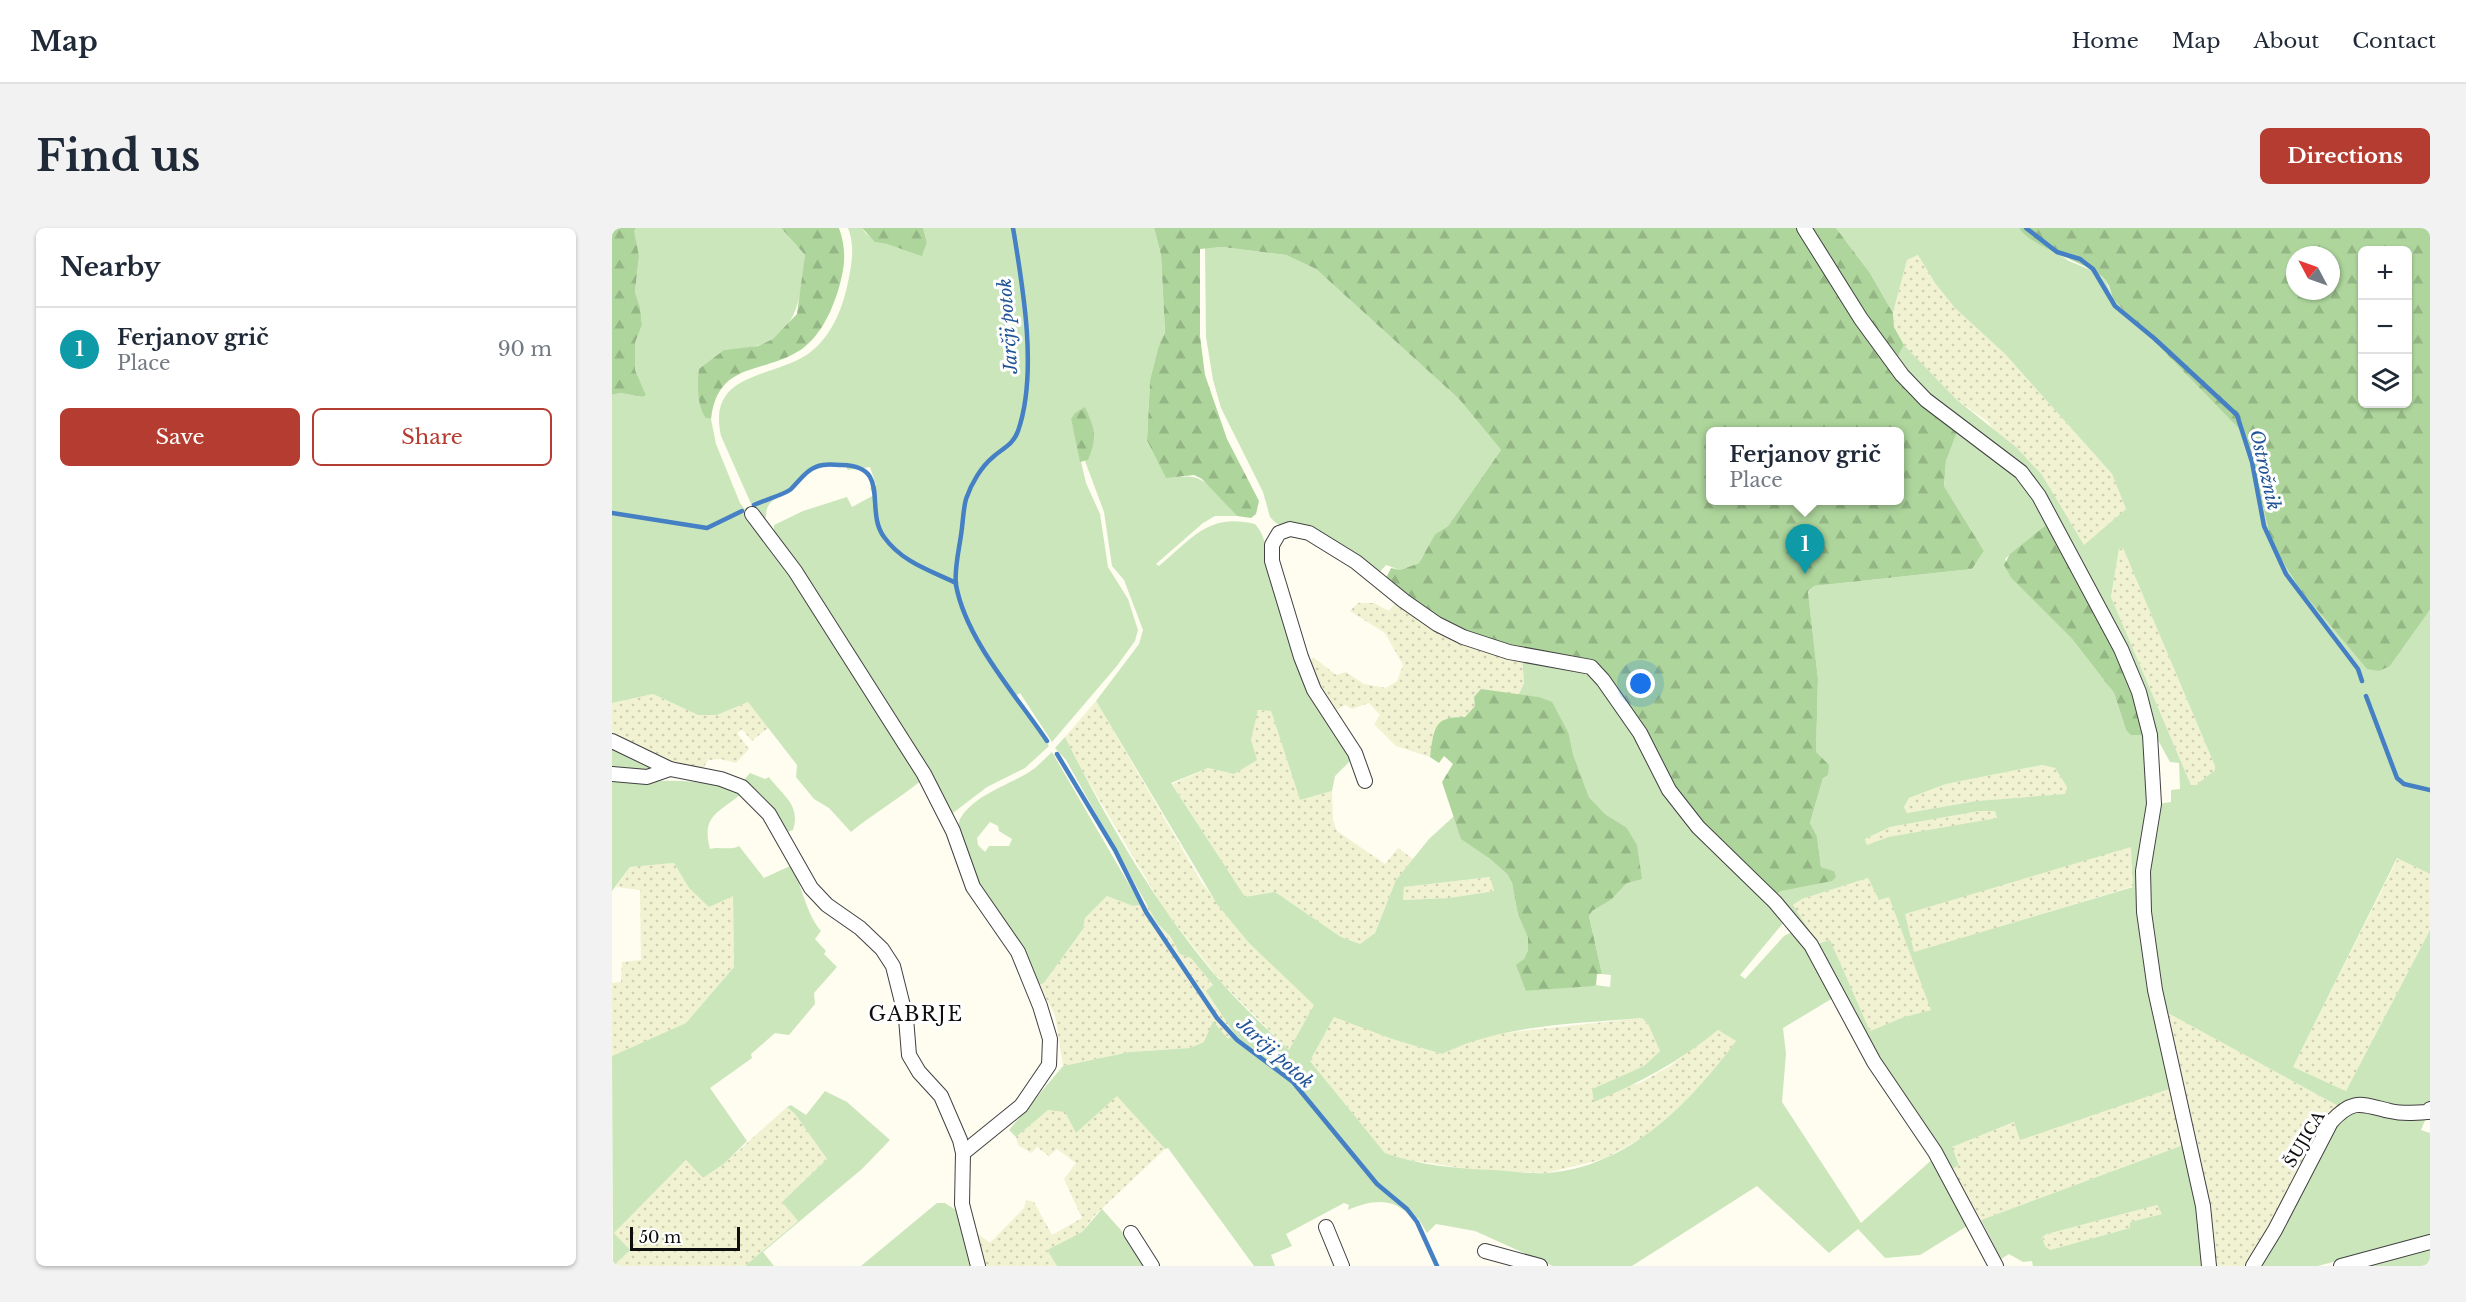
<!DOCTYPE html>
<html lang="en">
<head>
<meta charset="utf-8">
<style>
  :root { --surface:#fff; --page:#f2f2f3; --text:#1f2937; --muted:#747a83; --line:#e0e1e3; --accent:#b43c30 }
  body { margin:0; font-family:"Libre Baskerville",serif; background:var(--page); color:var(--text) }
  .controls { position:absolute; right:18px; top:18px; display:grid; overflow:hidden; border-radius:9px; box-shadow:0 2px 4px #0004 }
  .controls button { width:54px; height:54px; display:grid; place-items:center; padding:0; border:0; border-bottom:2px solid var(--line); background:var(--surface); color:var(--text); font:30px sans-serif }
  .compass { position:absolute; left:1674px; top:18px; width:54px; height:54px; border-radius:50%; background:var(--surface); box-shadow:0 2px 4px #0004; rotate:311deg }
  .scale { position:absolute; left:18px; bottom:15px; width:110px; box-sizing:border-box; padding-left:6px; border:3px solid #0e0e0e; border-top:0; font-size:16px; line-height:21px; white-space:nowrap; color:#0e0e0e; -webkit-text-stroke:4px #fff; paint-order:stroke }
  .you { position:absolute; left:1029px; top:456px; width:21px; height:21px; margin:-15px; border:4px solid #fff; border-radius:50%; background:#1a73e8; box-shadow:0 0 0 9px #1a73e833 }
  .badge { display:grid; place-items:center; width:39px; height:39px; border-radius:50%; background:var(--accent); color:#fff; font-size:20px; font-weight:700 }
  .pin { position:absolute; translate:-50% -50px; filter:drop-shadow(0 2px 3px #0008) }
  .pin::after { content:''; position:absolute; top:32px; width:21px; height:18px; background:inherit; clip-path:polygon(0 0,100% 0,50% 100%) }
  .popup { position:absolute; left:1094px; top:199px; width:198px; height:78px; box-sizing:border-box; display:grid; place-content:center; border-radius:9px; background:var(--surface); filter:drop-shadow(0 2px 4px #0005); font-size:20px; white-space:nowrap; color:var(--muted) }
  .popup b { font-size:22px; color:var(--text) }
  .popup::after { content:''; position:absolute; left:50%; top:100%; margin-left:-12px; border:12px solid transparent; border-top-color:var(--surface) }
  .list { margin:0; padding:0; list-style:none }
  h2 { display:flex; justify-content:space-between; align-items:center; height:78px; margin:0; padding:0 24px; font-size:26px }
  h2 small { font-size:20px; font-weight:400; color:var(--muted) }
  .list li { display:grid; grid-template-columns:39px 1fr auto; gap:18px; align-items:center; box-sizing:border-box; height:84px; padding:0 24px; border-top:2px solid var(--line) }
  .list b { display:block; font-size:22px; white-space:nowrap }
  .list p { margin:0; font-size:20px; white-space:nowrap; color:var(--muted) }
  .list em { font-size:20px; font-style:normal; color:var(--muted) }
  .actions { display:flex; gap:12px; padding:18px 24px }
  .actions a { flex:1; padding:14px 0; border:2px solid var(--accent); border-radius:9px; text-align:center; font-size:21px; color:var(--accent) }
  .actions .main { background:var(--accent); color:#fff }
  .icon { flex:none; width:33px; height:33px; fill:none; stroke:currentColor; stroke-width:2; stroke-linecap:round; stroke-linejoin:round }
  .map { position:relative; flex:none; width:1818px; height:1038px; overflow:hidden; border-radius:9px }
  header { display:flex; align-items:center; gap:36px; box-sizing:border-box; height:84px; padding:0 30px; background:var(--surface); border-bottom:2px solid var(--line) }
  header strong { font-size:28px }
  nav { display:flex; gap:33px; margin-inline-start:auto; font-size:21px }
  .intro { display:flex; align-items:center; justify-content:space-between; box-sizing:border-box; height:144px; padding:0 36px }
  h1 { margin:0; font-size:42px }
  .button { padding:15px 27px; border-radius:9px; background:var(--accent); color:#fff; font-size:21px; font-weight:700 }
  main { display:flex; gap:36px; padding:0 36px }
  aside { flex:1; background:var(--surface); border-radius:9px; box-shadow:0 2px 4px #0004 }
  .map>svg:first-child { display:block }
  .farmland { fill:url(#farmland-dots) }
  .grass { fill:#cce6bc; fill-rule:evenodd }
  .forest { fill:url(#forest-firs); fill-rule:evenodd }
  .lines { fill:none; stroke-linecap:round; stroke-linejoin:round }
  .stream { stroke:#457fc4; stroke-width:4.5 }
  .minor-casing { stroke:#414141; stroke-width:16 }
  .minor { stroke:#fff; stroke-width:14 }
  .labels { text-anchor:middle; stroke-width:6; stroke-linejoin:round; paint-order:stroke }
  .street-label { font-size:16px; fill:#0e0e0e; stroke:#fff }
  .water-label { font-size:18px; font-style:italic; fill:#205397; stroke:#fff }
  .quarter-label { font-size:20px; letter-spacing:1.5px; fill:#0e0e0e; stroke:#fff }
</style>
</head>
<body>
<header>
<strong>Map</strong>
<nav><a>Home</a><a>Map</a><a>About</a><a>Contact</a></nav>
</header>
<div class="intro"><h1>Find us</h1><a class="button">Directions</a></div>
<main>
<aside>
<h2>Nearby<small></small></h2>
<ul class="list">
<li><span class="badge" style="background:#0f9aa8">1</span><div><b>Ferjanov grič</b><p>Place</p></div><em>90 m</em></li>
</ul>
<div class="actions"><a class="main">Save</a><a>Share</a></div>
</aside>
<div class="map">
<svg width="1818" height="1038" viewBox="0 0 1818 1038">
  <defs>
    <pattern id="farmland-dots" width="8" height="8" patternUnits="userSpaceOnUse" patternTransform="scale(1.5)"><rect width="8" height="8" fill="#f1f2d2"/><path d="M2 2h.1M6 6h.1" fill="none" stroke="#cdceb3" stroke-width="1.8" stroke-linecap="round"/></pattern>
    <pattern id="forest-firs" width="22" height="20" patternUnits="userSpaceOnUse" patternTransform="scale(1.5)"><rect width="22" height="20" fill="#aed69c"/><path d="M5 1l3.5 6h-7zM16 11l3.5 6h-7z" fill="#94b685"/></pattern>
  </defs>
  <rect width="100%" height="100%" fill="#fefdf0"/>
  <g class="farmland">
    <polygon points="1306,27 1323,55 1343,79 1393,126 1500,246 1514,281 1472,318 1458,293 1375,193 1345,172 1323,151 1292,117 1282,99 1281,85 1295,32"/>
    <polygon points="1511,320 1603,538 1603,542 1584,557 1579,557 1499,369 1507,321"/>
    <polygon points="785,373 910,430 912,455 906,468 869,461 863,478 853,489 840,489 822,502 818,529 784,518 762,496 768,487 757,475 740,481 733,477 724,482 696,435 701,429 724,447 734,444 752,456 774,460 785,453 791,437 773,405 738,383 746,375 762,375 777,383"/>
    <polygon points="41,466 86,487 105,487 136,474 157,499 140,513 130,501 125,505 137,521 124,535 109,531 96,532 90,542 59,536 0,507 0,475"/>
    <polygon points="484,473 590,655 637,715 703,777 677,822 610,755 552,681 468,539 453,509"/>
    <polygon points="645,482 659,483 688,572 720,563 721,592 725,603 773,636 786,620 801,631 784,652 763,705 748,716 729,709 663,664 633,670 560,556 596,540 622,546 639,512"/>
    <polygon points="1430,537 1443,540 1455,559 1454,566 1364,573 1295,585 1292,579 1297,570 1334,556"/>
    <polygon points="1367,583 1383,583 1385,591 1276,609 1255,617 1253,611 1278,599"/>
    <polygon points="1519,618 1522,658 1302,725 1292,686"/>
    <polygon points="1786,630 1818,646 1818,702 1734,863 1681,839"/>
    <polygon points="62,635 77,660 121,668 122,739 74,795 0,828 0,755 9,754 10,734 29,732 28,662 4,659 18,639"/>
    <polygon points="879,649 882,663 837,670 791,672 792,659"/>
    <polygon points="1256,650 1277,668 1320,782 1292,789 1258,803 1218,713 1206,716 1180,678 1190,671"/>
    <polygon points="495,668 521,678 536,677 545,695 558,708 568,726 579,729 601,758 595,763 622,804 617,812 592,814 578,820 517,824 451,838 443,787 427,757 432,755 471,701 473,690"/>
    <polygon points="1554,784 1728,879 1637,1038 1602,1038 1600,1000 1594,960"/>
    <polygon points="722,789 734,791 780,811 830,826 855,814 882,806 1030,790 1036,796 1048,823 1032,838 980,861 1026,856 1058,838 1106,802 1124,813 1093,855 1065,882 1033,908 992,931 934,945 863,942 790,931 773,925 698,833"/>
    <polygon points="1560,860 1574,916 1369,992 1340,941 1347,936 1339,919 1403,894 1406,903 1452,895"/>
    <polygon points="505,867 553,921 482,988 470,1004 435,1022 445,1038 372,1038 365,1008 366,1006 378,1015 412,980 414,972 422,974 440,1007 470,990 452,951 464,935 445,921 437,928 425,919 419,925 406,917 404,909 435,882 453,883 464,905"/>
    <polygon points="175,879 183,886 215,931 170,974 186,993 133,1038 1,1038 17,1022 2,1005 74,932 91,950 113,935"/>
    <polygon points="1545,977 1550,986 1518,994 1518,1000 1438,1022 1433,1018 1430,1009 1435,1006"/>
  </g>
  <g class="grass">
    <path d="M24,0h145l24,27c-3,35 -6,81 -49,91 -10,3 -22,3 -32,4l-18,68 5,1 5,25 24,59 43,56 140,220c-24,20 -49,34 -72,53l-22,-24 -15,-9 -18,-22 1,-12 -49,-63 -31,13h-19l-45,-21 -41,9v-308l8,-2 23,4 3,-2 -11,-24v-28l7,-18 -2,-18 -5,-15 4,-36 -6,-25z"/>
    <path d="M236,0h14c7,12 16,11 28,15 11,3 20,10 32,12l5,-13 -4,-14h231l7,27 4,79 -7,14 -8,32 -3,60 34,37c26,-5 39,22 56,39h-22l-12,7 -47,41 3,2c34,-28 49,-53 96,-42 14,15 12,38 17,57 14,62 47,115 78,170l-1,11 -14,14 -3,15 -32,9 -29,-89 -13,-1 -7,30 6,20 -23,14 -26,-6 -37,15 74,114 30,-5 66,45 19,7 15,-11 21,-53 33,-41 25,-23 8,23 28,20 17,15 5,9 6,32 10,21v14l-4,9 2,32 70,-6 14,2 1,-12 -9,-1 -13,-58 3,-5 19,-11 16,-17 -1,-56 -21,-13 -16,-17 -16,-43 -4,-20 -30,-37 -21,-1 6,-13 -2,-25 68,14 194,250 -44,53 5,4 39,-43 10,-5 6,5 33,62 -50,30 3,26 -4,48 79,121 74,-66 37,66 -52,32 -35,3 -27,-29 -29,24 -72,-67 -125,80h-79l-78,-35 -39,-7 -9,9 -9,-15 -6,1c-17,-23 -41,-19 -64,-9l1,-5 -5,-2 -58,31 6,12 -21,9 4,11h-21l-86,-118 -3,1 -48,-53 -41,37 -11,-21 -17,-2 -32,27 -7,-7 54,-64 66,-14 61,-4 14,-6 9,-21 15,18 6,-6 -28,-42 7,-6 -22,-27 -11,-4 -10,-18 -13,-13 -91,-163 -11,-12 10,-11c43,86 93,172 156,245 21,24 45,46 68,68l25,-45 -65,-62 -32,-39 -121,-203 43,-57 4,-14 -19,-50 -12,-14 -8,-54 -19,-51 3,-2 -17,-40 15,64 14,31 8,53 20,32 10,31 -3,11 -19,26 -64,75 -32,-49 -4,3 33,50 -24,22 -38,19 -34,26 -6,-3 -173,-276v-9l29,-14 44,-14 5,10 22,-12 -4,-7 6,-3 -6,-18 -22,3 -5,-7c-20,4 -43,6 -50,27 -14,7 -28,10 -27,27l-4,3 -6,-5 -35,-79c-15,-68 57,-56 92,-86 20,-17 30,-43 35,-68 4,-19 7,-36 0,-54zM878,649l4,14 -45,7 -46,2 1,-13zM722,789l58,22 50,15c61,-30 133,-30 200,-36l6,6 12,27 -16,15 -52,23 2,13c46,-19 86,-41 124,-72l18,11c-46,62 -107,126 -189,132 -17,1 -37,-2 -54,-3 -35,-1 -75,-5 -108,-17l-75,-92z"/>
    <path d="M1224,0h183l50,33 29,12 8,8 7,18 133,137 26,108 118,122 40,-56v264l-33,-16 -104,209 53,24 84,-161v173l-7,6 -83,-2 -174,-95c-17,-72 -20,-135 -9,-208l14,-2v-12l9,-1 -1,-26 -9,-1 -16,-29 -109,-236 -116,-100 -33,-37 8,-15 53,55 59,47 26,28 42,70 42,-36 -14,-35 -107,-120 -50,-46 -20,-25 -17,-28 -11,5 -14,53 -23,-40zM1511,320l92,218v4l-19,15h-5l-80,-188 8,-48z"/>
    <polygon points="610,19 674,27 704,41 847,171 889,222 836,298 823,306 807,335 788,342 774,337 766,346 664,295 658,289 651,264 609,180 601,152 594,109 593,20"/>
    <path d="M1346,202l46,32 47,59 -46,38 7,20 60,60 42,54 12,37 22,5 3,45 -11,91 32,217 -152,52 -6,-18 -62,25 7,18 -7,4 -178,-273 7,-5 53,-20 -13,-4 -4,-31 -7,-13 13,-45 -7,-26 2,-73 -10,-86 6,-7 158,-17 12,-18 -40,-65 2,-25zM1430,537l13,3 12,19 -2,7 -89,7 -69,12 -3,-6 5,-9 37,-14zM1367,583h16l2,7 -109,19 -21,8 -2,-6 25,-12zM1519,619l2,40 -219,65 -9,-38zM1256,650l11,22 10,-3 42,113 -27,7 -34,14 -40,-91 -12,4 -25,-39 9,-6z"/>
    <polygon points="0,520 37,537 37,543 0,541"/>
    <path d="M440,524l89,153 -8,1 -26,-10 -22,22 -2,11 -39,54 -5,2c-19,-20 -91,-142 -79,-166 15,-26 52,-34 75,-51 6,-5 11,-11 17,-16zM378,594l8,4 1,5 13,8 -3,7h-20l-4,6 -7,-7 -1,-7z"/>
    <path d="M138,545l15,6 4,-2c14,19 32,28 24,53l-6,2 -27,-38 -18,-12z"/>
    <path d="M0,552c44,3 89,-5 130,13 -23,20 -41,22 -32,56 10,-3 19,2 29,-3l25,32 28,-13c9,20 15,50 29,66l-6,8 11,12 -2,3 13,13 -23,26 1,11 -26,31 -14,-2 -24,21 1,4 -42,30 37,53 -22,22 -22,15 -17,-18 -72,73 16,17 -17,16 -1,-210 74,-33 48,-56 -1,-71 -24,11 -20,-19 -15,-25 -44,4 -18,24z"/>
    <polygon points="213,863 235,874 278,912 250,941 151,1024 162,1038 133,1038 186,993 170,974 215,931 183,886 175,879 179,877 194,887"/>
    <polygon points="1742,880 1814,890 1809,902 1818,905 1818,1008 1706,1038 1647,1038 1723,896"/>
    <path d="M1574,916l6,21 13,101h-172l-1,-5 -9,1 -14,-8 -8,5 -20,-39zM1545,977l5,9 -32,8v6l-80,22 -5,-4 -3,-9 5,-3z"/>
    <polygon points="325,975 333,975 347,984 346,991 358,1038 249,1038"/>
    <polygon points="490,981 508,1001 534,1038 445,1038 435,1022 470,1004"/>
    <polygon points="1818,1020 1818,1038 1752,1038"/>
  </g>
  <g class="forest">
    <polygon points="0,0 24,0 22,3 27,28 23,64 28,79 30,97 23,115 23,142 34,167 31,169 8,165 0,167"/>
    <path d="M169,0h58c8,23 6,39 -1,63 -7,21 -17,44 -36,58 -38,26 -84,11 -91,70l-5,-1c-9,-11 -9,-34 -7,-49l25,-19 34,-4 15,-7 24,-25 8,-59z"/>
    <path d="M250,0h61l4,14 -5,14c-18,-5 -28,-12 -47,-14z"/>
    <path d="M542,0h646l96,149 62,53 -12,31 -2,25 40,65 -12,18 -158,17 -6,6 10,87 -2,73 13,13 -1,10 -5,3 -13,45 7,13 4,31 13,4 2,6 -4,4 -51,10 -7,5 -71,-70 -31,-39 -71,-115 -88,-21 -57,-21 -71,-50 6,-12 9,2 19,-7 16,-29 13,-8 53,-76 -42,-51 -143,-130 -30,-14 -64,-8 -22,2v87l5,39 22,64 32,62 -3,13 -5,4 -14,-2 -35,-37 -8,-4 -28,3 -19,-38 3,-60 8,-32 7,-15 -4,-78zM1098,204h190v68h-190z"/>
    <polygon points="1197,0 1224,0 1258,45 1281,85 1282,99 1292,117 1284,132"/>
    <path d="M1407,0h411v382l-40,56 -11,5 -12,-2 -67,-80 -28,-45 -26,-108 -133,-137c-2,-6 -3,-13 -7,-18 -10,-16 -74,-32 -87,-53zM1750,22h46v154h-46zM1683,27h36v36h-36z"/>
    <path d="M473,179c10,23 13,29 3,53l-8,2 -9,-43 4,-6z"/>
    <polygon points="1439,293 1510,430 1536,507 1519,507 1514,502 1502,465 1460,411 1400,351 1392,337 1398,326"/>
    <path d="M869,461l58,8 13,5 17,32 4,20 16,43 16,17 21,13 11,18 5,34 -15,4 -16,17 -19,11 -3,5 13,58h-5l-1,11 -3,1 -67,5 -10,-26 8,-6 4,-9v-13l-10,-22 -6,-32 -5,-9 -17,-15 -29,-20 -19,-57 11,-18 -9,-8 -5,7 -9,-6c4,-28 3,-41 35,-40l10,-11 -1,-9z"/>
  </g>
  <g class="lines">
    <g class="stream">
      <path d="M401,0c10,59 25,146 5,203 -5,14 -15,17 -25,26 -12,10 -22,27 -27,42 -3,11 -3,24 -5,36 -2,15 -7,35 -5,50 10,55 60,110 91,156"/>
      <polyline points="1414,0 1445,24 1468,31 1481,41 1503,78 1543,111 1625,187 1640,234 1652,298 1674,346 1746,441 1750,453"/>
      <path d="M142,277c8,-4 32,-11 37,-16 10,-10 17,-22 32,-24 6,-1 13,0 19,0 50,1 22,45 42,72 18,25 45,33 72,46"/>
      <polyline points="0,285 95,300 130,283"/>
      <polyline points="1754,468 1785,550 1792,556 1818,562"/>
      <polyline points="445,526 503,622 534,684 605,790 625,812 681,854 765,956 795,981 805,994 825,1038"/>
    </g>
    <defs>
      <g id="minor">
        <polyline points="1192,0 1249,91 1290,147 1314,172 1409,244 1427,268 1509,421 1527,464 1538,507 1542,576 1531,643 1532,684 1543,762 1591,978 1597,1038"/>
        <polyline points="140,286 183,343 312,546 341,603 361,659 406,724 428,778 438,811 437,837 409,878 351,925"/>
        <polyline points="0,513 58,541 109,551 130,559 157,586 199,660 215,677 248,700 270,721 281,738 294,790 297,827 307,844 329,868 348,912 351,925 350,976 366,1038"/>
        <polyline points="0,546 35,549 58,541"/>
        <polyline points="753,553 743,525 702,462 689,429 660,333 660,317 667,305 678,301 697,305 744,334 792,373 825,396 851,409 897,424 979,439 991,452 1028,505 1057,562 1086,599 1163,674 1199,717 1262,834 1323,924 1384,1038"/>
        <polyline points="714,999 730,1038"/>
        <polyline points="519,1005 540,1038"/>
        <polyline points="873,1023 928,1038"/>
        <path d="M1641,1038l22,-36 56,-108c22,-24 30,-18 59,-11 13,3 25,2 38,1l2,-3"/>
        <polyline points="1729,1038 1818,1014"/>
      </g>
    </defs>
    <use href="#minor" class="minor-casing"/>
    <use href="#minor" class="minor"/>
  </g>
  <g class="labels">
    <g class="street-label">
      <text transform="translate(1692 911) rotate(-59)" y="6">ŠUJICA</text>
    </g>
    <g class="water-label">
      <text transform="translate(396 98) rotate(-94)" y="6">Jarčji potok</text>
      <text transform="translate(1653 242) rotate(77)" y="6">Ostrožnik</text>
      <text transform="translate(663 825) rotate(42)" y="6">Jarčji potok</text>
    </g>
    <g class="quarter-label">
      <text x="304" y="793">GABRJE</text>
    </g>
  </g>
</svg>
<div class="controls">
<button>+</button>
<button>−</button>
<button><svg class="icon" aria-label="layers" viewBox="0 0 24 24"><path d="M12 4l9 5-9 5-9-5zM3 14l9 5 9-5"/></svg></button>
</div>
<svg class="compass" viewBox="-18 -18 36 36"><path d="M0-13l5 13h-10z" fill="#e53935"/><path d="M0 13l5-13h-10z" fill="#747a83"/></svg>
<div class="scale">50 m</div>
<div class="you"></div>
<div class="pin badge" style="left:1193px;top:346px;background:#0f9aa8">1</div>
<div class="popup"><b>Ferjanov grič</b>Place</div>
</div>
</main>
</body>
</html>
